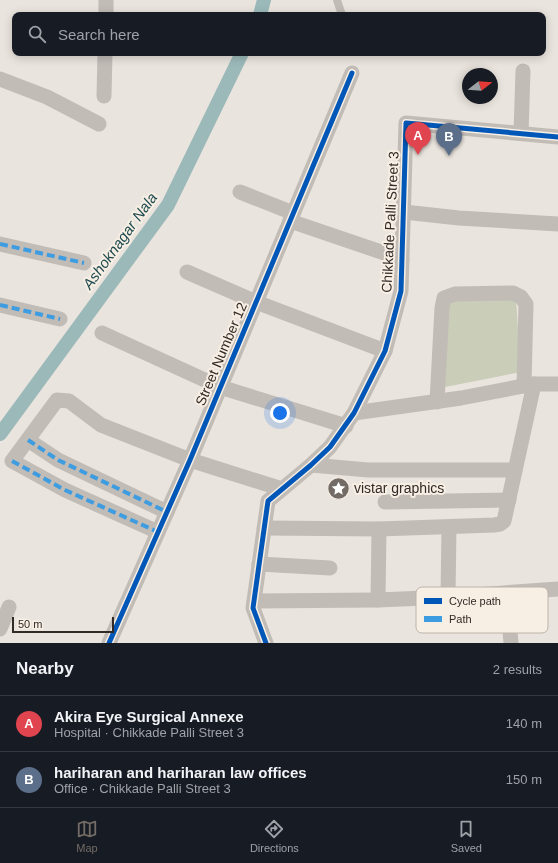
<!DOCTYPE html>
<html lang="en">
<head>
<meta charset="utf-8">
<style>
  :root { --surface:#171b24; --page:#242831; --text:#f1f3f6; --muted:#9ea1a6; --line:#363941; --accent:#726b66 }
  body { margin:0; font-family:Arial,sans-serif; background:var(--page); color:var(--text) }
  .compass { position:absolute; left:462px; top:68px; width:36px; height:36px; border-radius:50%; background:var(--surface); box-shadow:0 2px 10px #0003; rotate:73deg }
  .scale { position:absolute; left:12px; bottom:10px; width:102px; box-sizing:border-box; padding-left:4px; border:2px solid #322a26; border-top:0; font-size:11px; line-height:14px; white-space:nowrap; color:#322a26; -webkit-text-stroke:3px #f7efe4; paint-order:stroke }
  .you { position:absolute; left:280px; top:413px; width:14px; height:14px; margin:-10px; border:3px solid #fff; border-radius:50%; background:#1a73e8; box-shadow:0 0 0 6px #1a73e833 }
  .badge { display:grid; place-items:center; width:26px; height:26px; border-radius:50%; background:var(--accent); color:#fff; font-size:13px; font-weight:700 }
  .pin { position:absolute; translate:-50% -33px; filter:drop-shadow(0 1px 2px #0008) }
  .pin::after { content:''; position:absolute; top:21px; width:14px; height:12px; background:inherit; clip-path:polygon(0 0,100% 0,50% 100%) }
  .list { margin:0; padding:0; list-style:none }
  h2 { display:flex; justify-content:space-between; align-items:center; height:52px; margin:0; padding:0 16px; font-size:17px }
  h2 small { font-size:13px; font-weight:400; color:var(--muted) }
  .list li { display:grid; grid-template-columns:26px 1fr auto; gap:12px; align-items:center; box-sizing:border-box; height:56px; padding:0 16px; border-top:1px solid var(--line) }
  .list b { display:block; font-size:15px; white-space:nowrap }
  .list p { margin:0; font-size:13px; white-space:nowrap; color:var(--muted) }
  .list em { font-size:13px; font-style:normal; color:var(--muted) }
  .icon { flex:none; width:22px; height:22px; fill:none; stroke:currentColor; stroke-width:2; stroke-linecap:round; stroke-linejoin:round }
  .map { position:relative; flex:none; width:558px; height:643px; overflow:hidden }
  .search { position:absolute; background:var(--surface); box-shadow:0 2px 10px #0003; left:12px; right:12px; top:12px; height:44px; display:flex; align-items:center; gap:10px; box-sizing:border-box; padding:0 14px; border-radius:8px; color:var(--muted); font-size:15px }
  .sheet { height:164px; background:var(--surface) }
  nav { display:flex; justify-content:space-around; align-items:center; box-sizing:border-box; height:56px; border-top:1px solid var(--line); background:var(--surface); font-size:11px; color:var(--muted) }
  nav a { display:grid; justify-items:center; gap:2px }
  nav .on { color:var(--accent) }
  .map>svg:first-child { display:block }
  .green { fill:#caceb9 }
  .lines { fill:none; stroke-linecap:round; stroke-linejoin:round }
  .canal { stroke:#9cb9b9; stroke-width:14 }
  .lane { stroke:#c2bcb7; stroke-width:8 }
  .street { stroke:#c2bcb7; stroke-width:15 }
  .quiet { stroke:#3e9ce0; stroke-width:4; stroke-dasharray:8 4; stroke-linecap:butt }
  .cycleway-casing { stroke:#f7efe4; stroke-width:8 }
  .cycleway { stroke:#0057b8; stroke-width:5 }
  .labels { text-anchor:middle; stroke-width:4; stroke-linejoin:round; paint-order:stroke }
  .street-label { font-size:14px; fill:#322a26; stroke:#f7efe4 }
  .poi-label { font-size:14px; fill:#322a26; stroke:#f7efe4; text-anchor:start }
  .water-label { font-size:15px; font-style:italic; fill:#1f4b50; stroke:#f7efe4 }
  .key { fill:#f7efe4; stroke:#bcb4ab; stroke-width:1 }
  .key-label { font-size:11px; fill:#322a26 }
</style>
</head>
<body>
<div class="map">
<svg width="558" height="643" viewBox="0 0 558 643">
  <rect width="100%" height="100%" fill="#eae4de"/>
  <polygon class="green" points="450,292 516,299 521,372 440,388"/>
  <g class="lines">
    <g class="canal">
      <polyline points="260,15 264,0"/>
      <polyline points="0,434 168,205 242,53"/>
    </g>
    <polyline class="lane" points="337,0 342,15"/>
    <g class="street">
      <polyline points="106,15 106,0"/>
      <polyline points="0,79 47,97 99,124"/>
      <polyline points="104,96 105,53"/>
      <polyline points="521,133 523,71"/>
      <polyline points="240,192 293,213"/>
      <polyline points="404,212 459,218 558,224"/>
      <polyline points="290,221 402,259"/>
      <polyline points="0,244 84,263"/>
      <polyline points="187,272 256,302 385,351"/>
      <polyline points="0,305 60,319"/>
      <polyline points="102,333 220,387 346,426"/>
      <polyline points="437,402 442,308 444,298 455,294 513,293 521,297 526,304 524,386"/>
      <polyline points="354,413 461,398 534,384 558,384"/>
      <polyline points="28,440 58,460 167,512"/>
      <polyline points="311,465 368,470 515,470"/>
      <polyline points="385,502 509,500"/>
      <polyline points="264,528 379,529 494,525 500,524 504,521 534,384"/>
      <polyline points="379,529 378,600 448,597 558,589"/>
      <polyline points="158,532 65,490 12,461 57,400 69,401 101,425 190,460 282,489"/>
      <polyline points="259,564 330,568"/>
      <polyline points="507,593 511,643"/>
      <polyline points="448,597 449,527"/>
      <polyline points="254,601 378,600"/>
      <polyline points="0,629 9,607"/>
      <polyline points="109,643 190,460 352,73"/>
      <polyline points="266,643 253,608 268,501 311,465 330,447 354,413 385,351 401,291 406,123 558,137"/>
    </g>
    <g class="quiet">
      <polyline points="0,244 84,263"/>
      <polyline points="0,305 60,319"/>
      <polyline points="28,440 58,460 167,512"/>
      <polyline points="12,461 65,490 158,532"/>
    </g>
    <defs>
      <g id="cycleway">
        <polyline points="109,643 190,460 352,73"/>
        <polyline points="266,643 253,608 268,501 311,465 330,447 354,413 385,351 401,291 406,123 558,137"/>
      </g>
    </defs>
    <use href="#cycleway" class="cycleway-casing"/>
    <use href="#cycleway" class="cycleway"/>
  </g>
  <defs>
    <symbol id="sight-disc" viewBox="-11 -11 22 22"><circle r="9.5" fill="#726b66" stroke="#f7efe4"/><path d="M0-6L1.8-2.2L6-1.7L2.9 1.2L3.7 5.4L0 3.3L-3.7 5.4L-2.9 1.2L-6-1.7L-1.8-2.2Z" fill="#fff"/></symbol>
  </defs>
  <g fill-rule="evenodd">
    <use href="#sight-disc" x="326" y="476" width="25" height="25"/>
  </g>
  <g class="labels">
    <g class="street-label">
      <text transform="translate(390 222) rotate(-87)" y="5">Chikkade Palli Street 3</text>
      <text transform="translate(221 354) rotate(-67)" y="5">Street Number 12</text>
    </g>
    <g class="poi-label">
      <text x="354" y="493">vistar graphics</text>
    </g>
    <g class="water-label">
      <text transform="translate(120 241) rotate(-54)" y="5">Ashoknagar Nala</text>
    </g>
  </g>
  <rect x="416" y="587" width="132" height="46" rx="6" class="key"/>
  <rect x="424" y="598" width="18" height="6" fill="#0057b8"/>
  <rect x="424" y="616" width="18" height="6" fill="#3e9ce0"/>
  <g class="key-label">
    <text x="449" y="605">Cycle path</text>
    <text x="449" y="623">Path</text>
  </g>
</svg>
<svg class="compass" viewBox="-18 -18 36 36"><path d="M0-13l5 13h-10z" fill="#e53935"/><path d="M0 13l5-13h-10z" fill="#9ea1a6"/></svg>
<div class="scale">50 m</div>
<div class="you"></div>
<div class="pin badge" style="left:418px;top:155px;background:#e0444e">A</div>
<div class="pin badge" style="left:449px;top:156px;background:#5c6f8a">B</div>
<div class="search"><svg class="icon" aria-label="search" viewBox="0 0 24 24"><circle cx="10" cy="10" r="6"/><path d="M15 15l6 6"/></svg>Search here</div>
</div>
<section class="sheet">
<h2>Nearby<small>2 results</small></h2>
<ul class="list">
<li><span class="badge" style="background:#e0444e">A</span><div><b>Akira Eye Surgical Annexe</b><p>Hospital · Chikkade Palli Street 3</p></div><em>140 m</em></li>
<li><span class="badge" style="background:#5c6f8a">B</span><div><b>hariharan and hariharan law offices</b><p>Office · Chikkade Palli Street 3</p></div><em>150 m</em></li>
</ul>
</section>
<nav>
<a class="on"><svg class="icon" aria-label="map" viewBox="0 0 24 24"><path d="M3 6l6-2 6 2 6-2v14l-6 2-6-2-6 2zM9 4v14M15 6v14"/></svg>Map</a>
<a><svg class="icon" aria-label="directions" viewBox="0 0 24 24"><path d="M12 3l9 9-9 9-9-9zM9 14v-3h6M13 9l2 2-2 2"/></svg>Directions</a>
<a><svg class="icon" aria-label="saved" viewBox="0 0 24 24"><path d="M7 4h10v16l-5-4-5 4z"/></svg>Saved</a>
</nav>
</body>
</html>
